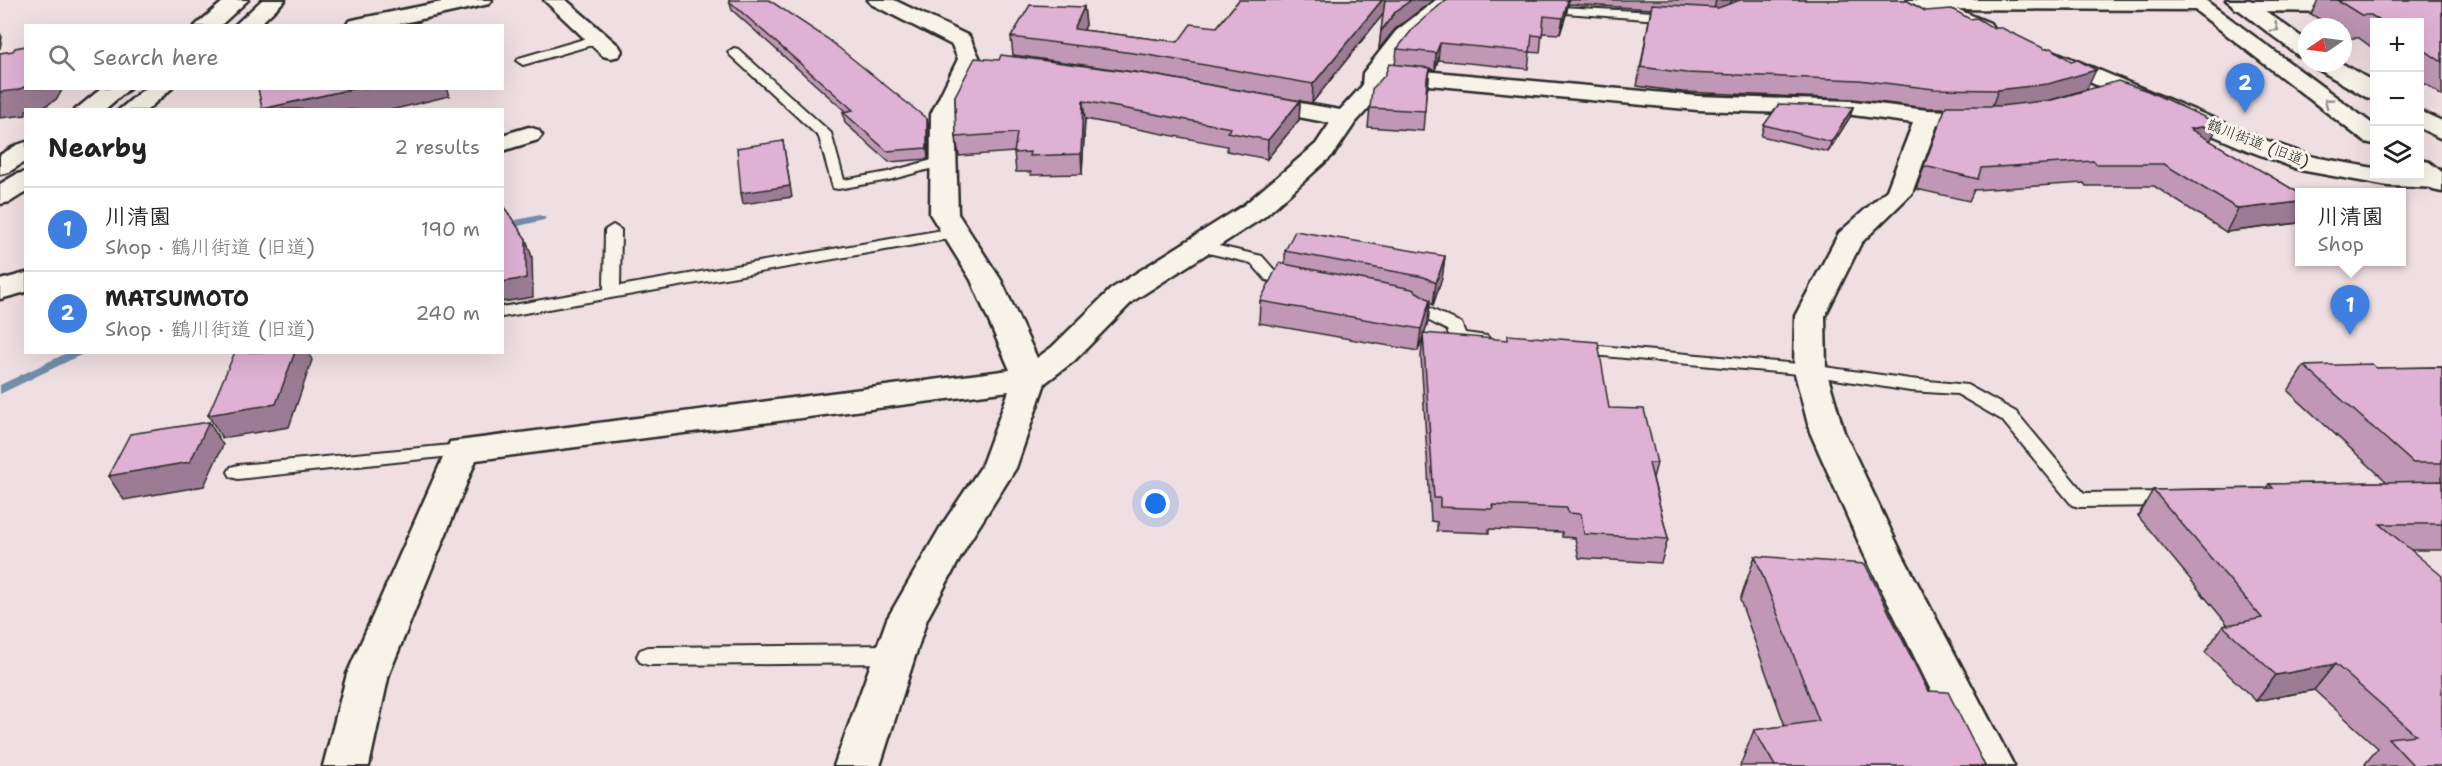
<!DOCTYPE html>
<html lang="en">
<head>
<meta charset="utf-8">
<style>
  :root { --surface:#fff; --page:#f6f6f6; --text:#222; --muted:#767676; --line:#e0e0e0; --accent:#111827 }
  body { margin:0; font-family:"Shantell Sans","Klee One",sans-serif; background:var(--page); color:var(--text) }
  .controls { position:absolute; right:18px; top:18px; display:grid; overflow:hidden; border-radius:0px; box-shadow:0 6px 24px #0002 }
  .controls button { width:54px; height:54px; display:grid; place-items:center; padding:0; border:0; border-bottom:2px solid var(--line); background:var(--surface); color:var(--text); font:30px sans-serif }
  .compass { position:absolute; left:2298px; top:18px; width:54px; height:54px; border-radius:50%; background:var(--surface); box-shadow:0 6px 24px #0002; rotate:257deg }
  .you { position:absolute; left:1156px; top:504px; width:21px; height:21px; margin:-15px; border:4px solid #fff; border-radius:50%; background:#1a73e8; box-shadow:0 0 0 9px #1a73e833 }
  .badge { display:grid; place-items:center; width:39px; height:39px; border-radius:50%; background:var(--accent); color:#fff; font-size:20px; font-weight:700 }
  .pin { position:absolute; translate:-50% -50px; filter:drop-shadow(0 2px 3px #0008) }
  .pin::after { content:''; position:absolute; top:32px; width:21px; height:18px; background:inherit; clip-path:polygon(0 0,100% 0,50% 100%) }
  .popup { position:absolute; left:2295px; top:188px; width:111px; height:78px; box-sizing:border-box; display:grid; place-content:center; border-radius:0px; background:var(--surface); filter:drop-shadow(0 2px 4px #0005); font-size:20px; white-space:nowrap; color:var(--muted) }
  .popup b { font-size:22px; color:var(--text) }
  .popup::after { content:''; position:absolute; left:50%; top:100%; margin-left:-12px; border:12px solid transparent; border-top-color:var(--surface) }
  .list { margin:0; padding:0; list-style:none }
  h2 { display:flex; justify-content:space-between; align-items:center; height:78px; margin:0; padding:0 24px; font-size:26px }
  h2 small { font-size:20px; font-weight:400; color:var(--muted) }
  .list li { display:grid; grid-template-columns:39px 1fr auto; gap:18px; align-items:center; box-sizing:border-box; height:84px; padding:0 24px; border-top:2px solid var(--line) }
  .list b { display:block; font-size:22px; white-space:nowrap }
  .list p { margin:0; font-size:20px; white-space:nowrap; color:var(--muted) }
  .list em { font-size:20px; font-style:normal; color:var(--muted) }
  .icon { flex:none; width:33px; height:33px; fill:none; stroke:currentColor; stroke-width:2; stroke-linecap:round; stroke-linejoin:round }
  .map { position:relative; flex:none; width:2442px; height:766px; overflow:hidden }
  .search { position:absolute; background:var(--surface); box-shadow:0 6px 24px #0002; left:24px; top:24px; width:480px; height:66px; display:flex; align-items:center; gap:15px; box-sizing:border-box; padding:0 21px; border-radius:0px; color:var(--muted); font-size:22px }
  .panel { position:absolute; background:var(--surface); box-shadow:0 6px 24px #0002; left:24px; top:108px; width:480px; height:246px; border-radius:0px }
  .map>svg:first-child { display:block }
  .lines { fill:none; stroke-linecap:round; stroke-linejoin:round }
  .stream { fill:#728ea9; fill-rule:evenodd }
  .service-casing { stroke:#2b2b2b; stroke-width:4 }
  .minor-casing { stroke:#2b2b2b; stroke-width:5 }
  .tertiary-casing { stroke:#2b2b2b; stroke-width:5 }
  .primary-casing { stroke:#2b2b2b; stroke-width:5 }
  .service { fill:#f7f3e8; fill-rule:evenodd }
  .minor { fill:#f7f3e8; fill-rule:evenodd }
  .tertiary { fill:#f7f3e8; fill-rule:evenodd }
  .primary { fill:#f7f3e8; fill-rule:evenodd }
  .wall { fill:#c098b6; stroke:#2b2b2b; stroke-width:1.5 }
  .shaded-wall { fill:#9c7c94; stroke:#2b2b2b; stroke-width:1.5 }
  .building { fill:#dfb1d4; stroke:#2b2b2b; stroke-width:1.5 }
  .oneway { stroke:#918f8a }
  .labels { text-anchor:middle; stroke-width:6; stroke-linejoin:round; paint-order:stroke }
  .far-street-label { font-size:15px; fill:#2b2b2b; stroke:#f7f3e8 }
</style>
</head>
<body>
<div class="map">
<svg width="2442" height="766" viewBox="0 0 2442 766">
  <rect width="100%" height="100%" fill="#f0dfe2"/>
  <filter id="ink" filterUnits="userSpaceOnUse"><feTurbulence type="fractalNoise" baseFrequency=".0167" numOctaves="2"/><feDisplacementMap in="SourceGraphic" scale="12" xChannelSelector="R" yChannelSelector="G"/><feConvolveMatrix kernelMatrix="1 2 1 2 8 2 1 2 1" color-interpolation-filters="sRGB"/></filter>
  <g filter="url(#ink)">
    <g class="lines">
      <g class="stream">
        <polygon points="540,215 546,218 544,220 502,230 502,223"/>
        <polygon points="69,352 87,352 0,394 0,385"/>
      </g>
      <defs>
        <g id="service">
          <polygon points="1542,6 1673,13 1679,17 1673,21 1538,11 1536,9"/>
          <polygon points="598,35 602,36 602,42 523,65 517,61 519,58"/>
          <polygon points="734,48 738,49 831,133 844,180 888,172 943,157 950,161 948,164 889,180 838,189 833,188 819,137 730,55 728,52"/>
          <polygon points="613,225 621,230 620,286 954,228 962,233 954,238 502,317 502,307 604,289 605,230"/>
          <polygon points="1197,241 1262,256 1277,273 1302,279 1304,282 1296,287 1266,280 1251,263 1191,249 1189,246"/>
          <polygon points="1408,298 1461,323 1465,333 1487,336 1490,340 1487,344 1481,345 1452,342 1447,330 1402,307 1400,303"/>
          <polygon points="1577,344 1810,365 1910,379 1967,385 2016,412 2084,493 2169,492 2176,494 2179,499 2176,504 2169,506 2079,507 2072,505 2002,420 1957,394 1910,391 1810,375 1571,353 1568,349 1571,345"/>
          <polygon points="462,444 469,446 472,450 469,454 238,479 231,477 228,472 231,467 238,465"/>
          <polygon points="896,645 904,648 907,654 904,660 896,663 648,665 640,662 637,656 640,650 648,647"/>
        </g>
        <g id="minor">
          <polygon points="544,0 566,0 619,46 622,51 619,56 611,58 603,56"/>
          <polygon points="868,0 894,0 969,36 980,59 955,114 958,214 1001,280 1037,358 1052,347 1111,289 1244,205 1316,144 1330,123 1246,107 1243,102 1246,97 1255,95 1340,110 1362,86 1363,73 1396,31 1436,0 1459,0 1412,41 1391,68 1697,96 1853,101 1927,110 1995,113 1998,118 1995,123 1986,125 1937,125 1912,193 1861,243 1825,316 1826,370 1844,432 1902,554 2014,766 1968,766 1864,554 1810,432 1794,370 1795,316 1839,233 1887,190 1913,123 1853,115 1697,110 1386,81 1382,93 1355,123 1334,154 1264,217 1133,301 1074,361 1045,383 1016,468 969,542 927,619 880,766 834,766 887,619 940,528 981,467 1009,391 476,460 389,674 369,766 323,766 347,674 450,442 1010,370 971,280 930,214 931,114 958,59 952,45 871,4"/>
          <polygon points="1915,0 2206,0 2209,4 2205,8 2198,10 1923,9 1916,7 1913,3"/>
          <polygon points="2236,1 2442,1 2442,13 2243,11 2236,9 2232,5"/>
          <polygon points="529,127 538,130 542,135 538,140 502,151 502,135"/>
          <polygon points="26,273 26,292 0,299 0,280"/>
        </g>
        <g id="tertiary">
          <polygon points="452,0 492,0 489,4 390,26 346,26 349,21 357,19"/>
          <polygon points="1907,0 1935,0 1990,23 1993,28 1990,33 1982,35 1974,33 1910,4"/>
          <polygon points="2051,50 2265,140 2314,157 2374,168 2374,176 2420,176 2420,171 2442,172 2442,188 2388,186 2300,170 2247,150 2043,62 2040,57 2043,52"/>
        </g>
        <g id="primary">
          <polygon points="225,0 248,0 220,26 195,26"/>
          <polygon points="262,0 285,0 258,26 234,26"/>
          <polygon points="2182,0 2205,0 2374,125 2374,144 2365,142"/>
          <polygon points="2226,0 2250,0 2307,41 2307,58 2299,56"/>
          <polygon points="2313,63 2341,63 2374,82 2374,99 2366,97 2316,68"/>
          <polygon points="102,88 130,88 104,110 75,110"/>
          <polygon points="145,88 172,88 147,110 119,110"/>
          <polygon points="2420,111 2442,121 2442,139 2420,128"/>
          <polygon points="26,142 26,161 9,172 0,174 0,155 17,145"/>
          <polygon points="2420,160 2429,162 2442,172 2442,192 2433,190 2413,176 2420,176"/>
          <polygon points="26,172 26,192 10,202 0,204 0,184 17,174"/>
        </g>
      </defs>
      <use href="#service" class="service-casing"/>
      <use href="#minor" class="minor-casing"/>
      <use href="#tertiary" class="tertiary-casing"/>
      <use href="#primary" class="primary-casing"/>
      <use href="#service" class="service"/>
      <use href="#minor" class="minor"/>
      <use href="#tertiary" class="tertiary"/>
      <use href="#primary" class="primary"/>
    </g>
    <g class="wall">
      <polygon points="1239,0 1433,0 1395,29 1379,49 1383,14 1312,103 1148,74 1013,55 1011,37 1084,7 1086,25 1083,30 1178,42 1217,27"/>
      <polygon points="1446,0 1906,0 1925,11 2087,89 2049,100 2219,124 2210,141 2299,193 2299,221 2298,223 2226,232 2154,186 2086,186 2084,183 1974,190 1969,201 1916,189 1946,108 1927,108 1853,99 1682,92 1637,86 1651,9 1568,4 1566,15 1560,34 1542,33 1540,53 1530,52 1528,69 1438,60 1435,70 1430,69 1428,87 1426,94 1423,131 1368,127 1370,108 1395,65 1397,49"/>
      <polygon points="2318,0 2442,0 2442,96 2420,80 2420,22 2374,22 2374,49 2359,38 2348,38 2343,34 2343,27 2332,27 2311,14"/>
      <polygon points="729,1 927,119 929,129 928,159 889,162 845,123 843,112 846,112 732,10"/>
      <polygon points="955,96 1300,101 1299,120 1267,159 1227,151 1227,146 1085,119 1082,174 1031,175 1031,172 1016,172 1014,152 959,156 956,137"/>
      <polygon points="1853,107 1850,117 1828,152 1761,136 1764,125"/>
      <polygon points="1285,251 1445,256 1442,278 1433,305 1430,303 1428,322 1424,333 1609,408 1657,463 1653,478 1668,539 1661,563 1579,558 1575,538 1562,537 1562,532 1489,529 1489,533 1437,531 1437,522 1431,521 1421,356 1423,337 1418,351 1259,323 1260,301 1285,264"/>
      <polygon points="2304,366 2376,368 2442,367 2442,550 2411,550 2442,766 2367,766 2365,764 2378,748 2314,690 2256,701 2205,652 2223,626 2228,625 2138,516 2153,490 2267,488 2269,484 2387,482 2288,391"/>
      <polygon points="1755,556 1928,691 1985,766 1740,766 1754,730 1785,726 1740,600"/>
    </g>
    <g class="shaded-wall">
      <polygon points="1382,0 1385,0 1384,13 1312,103 1313,84"/>
      <polygon points="1411,0 1433,0 1395,29 1379,49 1381,31 1396,11"/>
      <polygon points="1569,0 1566,15 1560,34 1563,18"/>
      <polygon points="1716,0 1732,0 1729,10 1713,14"/>
      <polygon points="1084,7 1086,25 1076,46 1074,29"/>
      <polygon points="0,33 2,37 0,49"/>
      <polygon points="1440,43 1438,60 1435,70 1436,53"/>
      <polygon points="1430,68 1428,87 1425,97 1427,78"/>
      <polygon points="2096,70 2087,89 2041,103 1991,109 1998,90"/>
      <polygon points="26,86 26,88 63,88 57,99 39,110 26,110 26,115 0,118 0,92"/>
      <polygon points="356,88 446,88 449,96 391,110 262,109"/>
      <polygon points="1083,101 1085,119 1082,174 1081,154"/>
      <polygon points="1300,101 1299,120 1267,159 1268,140"/>
      <polygon points="1853,107 1850,117 1828,152 1831,142"/>
      <polygon points="927,119 929,129 928,159 927,148"/>
      <polygon points="2219,124 2208,145 2190,129"/>
      <polygon points="783,141 792,197 743,204 741,193"/>
      <polygon points="2299,202 2299,221 2298,223 2226,232 2238,209"/>
      <polygon points="526,239 532,257 533,297 502,302 502,282"/>
      <polygon points="1445,256 1442,278 1433,305 1436,283"/>
      <polygon points="1430,300 1428,322 1418,351 1421,329"/>
      <polygon points="295,352 308,352 312,360 289,427 222,438 208,415"/>
      <polygon points="209,422 223,445 204,486 124,500 108,476"/>
      <polygon points="2335,664 2314,690 2256,701 2276,675"/>
    </g>
    <g class="building">
      <polygon points="730,0 769,0 828,39 927,119 927,148 887,151 843,112 853,110 729,1"/>
      <polygon points="1239,0 1382,0 1313,84 1148,55 1011,37 1030,5 1084,7 1074,29 1178,42 1191,24 1217,27"/>
      <polygon points="1385,0 1411,0 1396,11 1381,31"/>
      <polygon points="1446,0 1568,0 1563,18 1544,16 1542,36 1532,35 1530,52 1440,43 1436,53 1397,49 1415,26"/>
      <polygon points="1740,0 1906,0 1925,11 1952,9 1970,19 1977,18 1993,28 2002,28 2045,49 2051,48 2071,61 2078,60 2096,70 2048,84 1998,90 1934,89 1859,80 1686,73 1641,67 1652,4 1718,8"/>
      <polygon points="2337,0 2442,0 2442,62 2420,47 2420,22 2382,22 2371,15 2361,15"/>
      <polygon points="419,23 420,26 406,26"/>
      <polygon points="26,46 26,86 18,90 0,92 0,53 13,51 15,48"/>
      <polygon points="1001,55 1147,74 1300,101 1268,140 1227,132 1231,128 1083,101 1081,154 1029,156 1030,152 1014,153 1017,133 956,137 955,96 975,58 999,60"/>
      <polygon points="1389,64 1430,68 1427,78 1425,111 1370,108 1372,89 1385,75"/>
      <polygon points="2118,81 2148,91 2219,124 2190,129 2299,193 2299,202 2238,209 2164,164 2096,164 2094,161 1981,168 1978,179 1924,166 1946,106 2000,106 2052,100"/>
      <polygon points="258,88 356,88 262,109"/>
      <polygon points="1779,104 1853,107 1831,142 1764,125"/>
      <polygon points="783,141 790,186 741,193 737,148"/>
      <polygon points="502,204 526,239 526,278 502,282"/>
      <polygon points="1295,231 1445,256 1436,283 1424,277 1285,251"/>
      <polygon points="1279,263 1412,289 1430,300 1421,329 1260,301"/>
      <polygon points="1423,333 1508,340 1508,335 1598,342 1609,408 1644,409 1657,463 1649,463 1668,539 1584,534 1581,514 1568,513 1567,508 1492,505 1493,509 1440,507 1440,498 1434,498"/>
      <polygon points="235,352 295,352 276,404 208,415"/>
      <polygon points="2372,364 2376,368 2442,367 2442,463 2413,463 2304,366"/>
      <polygon points="209,422 190,462 108,476 130,434"/>
      <polygon points="2442,481 2442,524 2380,524 2442,576 2442,766 2414,766 2388,738 2416,735 2335,664 2276,675 2223,626 2262,618 2153,490 2273,488 2269,484"/>
      <polygon points="1755,556 1865,564 1928,691 1948,692 1985,766 1775,766 1754,730 1819,721"/>
    </g>
    <defs><path id="oneway-chevron" d="M-2-3.5L2.5 0L-2 3.5" fill="none" stroke-width="1.6" stroke-linecap="round" stroke-linejoin="round" transform="scale(1.5)"/></defs>
    <g class="oneway">
      <use href="#oneway-chevron" transform="translate(2275 28) rotate(35)"/>
      <use href="#oneway-chevron" transform="translate(2328 102) rotate(-143)"/>
    </g>
  </g>
  <g class="labels">
    <g class="far-street-label">
      <text transform="translate(2258 143) rotate(21)" y="5">鶴川街道 (旧道)</text>
    </g>
  </g>
</svg>
<div class="controls">
<button>+</button>
<button>−</button>
<button><svg class="icon" aria-label="layers" viewBox="0 0 24 24"><path d="M12 4l9 5-9 5-9-5zM3 14l9 5 9-5"/></svg></button>
</div>
<svg class="compass" viewBox="-18 -18 36 36"><path d="M0-13l5 13h-10z" fill="#e53935"/><path d="M0 13l5-13h-10z" fill="#767676"/></svg>
<div class="you"></div>
<div class="pin badge" style="left:2350px;top:335px;background:#3f7fe0">1</div>
<div class="popup"><b>川清園</b>Shop</div>
<div class="pin badge" style="left:2245px;top:113px;background:#3f7fe0">2</div>
<div class="search"><svg class="icon" aria-label="search" viewBox="0 0 24 24"><circle cx="10" cy="10" r="6"/><path d="M15 15l6 6"/></svg>Search here</div>
<section class="panel">
<h2>Nearby<small>2 results</small></h2>
<ul class="list">
<li><span class="badge" style="background:#3f7fe0">1</span><div><b>川清園</b><p>Shop · 鶴川街道 (旧道)</p></div><em>190 m</em></li>
<li><span class="badge" style="background:#3f7fe0">2</span><div><b>MATSUMOTO</b><p>Shop · 鶴川街道 (旧道)</p></div><em>240 m</em></li>
</ul>
</section>
</div>
</body>
</html>
